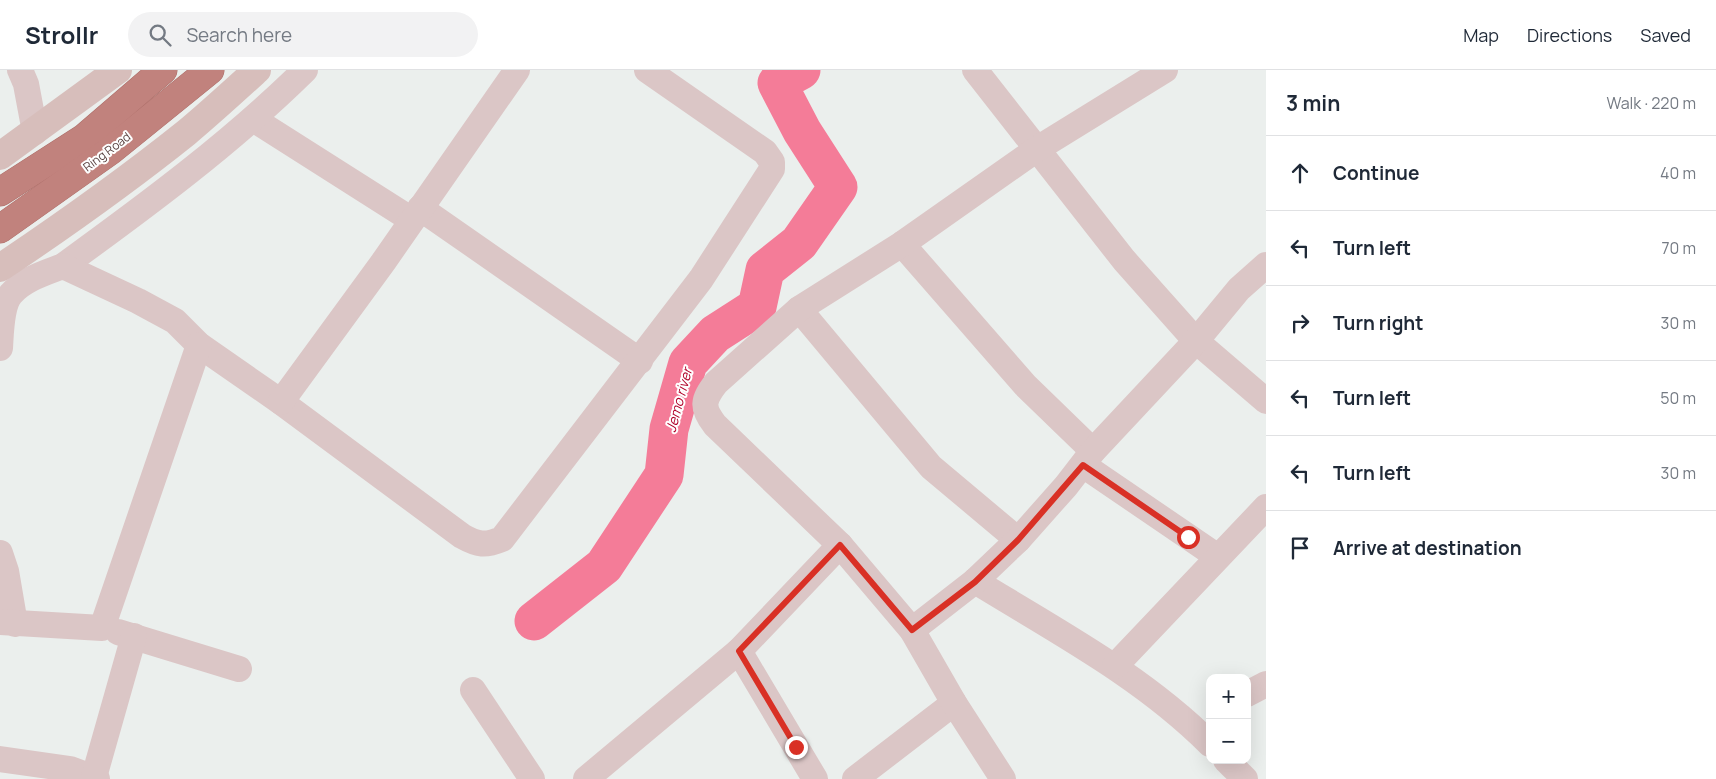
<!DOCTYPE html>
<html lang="en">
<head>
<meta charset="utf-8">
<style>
  :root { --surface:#fff; --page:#f2f2f3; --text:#1f2937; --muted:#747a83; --line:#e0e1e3 }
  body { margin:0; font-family:Manrope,sans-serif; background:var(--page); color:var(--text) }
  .controls { position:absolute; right:15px; bottom:15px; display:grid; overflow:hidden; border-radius:10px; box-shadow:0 5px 20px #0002 }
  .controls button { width:45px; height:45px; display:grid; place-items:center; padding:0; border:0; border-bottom:1px solid var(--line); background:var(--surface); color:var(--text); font:25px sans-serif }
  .stop { position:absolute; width:15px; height:15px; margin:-11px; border:4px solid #d93025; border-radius:50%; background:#fff }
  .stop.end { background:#d93025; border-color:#fff; box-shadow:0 1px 5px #0008 }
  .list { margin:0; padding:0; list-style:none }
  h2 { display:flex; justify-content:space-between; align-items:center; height:65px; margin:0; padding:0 20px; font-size:21px }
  h2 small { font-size:16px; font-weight:400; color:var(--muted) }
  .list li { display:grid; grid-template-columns:32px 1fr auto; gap:15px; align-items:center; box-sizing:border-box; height:75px; padding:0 20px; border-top:1px solid var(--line) }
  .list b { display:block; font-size:19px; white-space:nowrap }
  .list em { font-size:16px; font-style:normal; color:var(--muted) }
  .icon { flex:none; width:28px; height:28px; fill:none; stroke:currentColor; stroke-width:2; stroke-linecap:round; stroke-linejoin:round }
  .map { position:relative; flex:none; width:1266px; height:709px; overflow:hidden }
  header { display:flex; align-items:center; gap:30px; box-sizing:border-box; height:70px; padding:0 25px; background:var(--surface); border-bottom:1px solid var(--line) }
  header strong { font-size:24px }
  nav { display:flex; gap:28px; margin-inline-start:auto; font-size:18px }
  .search { width:350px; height:45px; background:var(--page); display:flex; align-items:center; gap:12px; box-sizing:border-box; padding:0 18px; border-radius:28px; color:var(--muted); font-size:19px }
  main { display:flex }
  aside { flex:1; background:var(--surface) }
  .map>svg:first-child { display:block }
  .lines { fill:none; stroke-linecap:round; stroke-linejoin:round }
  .river { stroke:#f47c98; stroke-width:39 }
  .highway-casing { stroke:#ac6e69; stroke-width:29 }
  .street { stroke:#dbc6c6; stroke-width:26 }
  .secondary { stroke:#d7bebb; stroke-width:28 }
  .highway { stroke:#c1827d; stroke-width:28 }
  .route { stroke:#d93025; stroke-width:6 }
  .labels { text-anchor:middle; stroke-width:4; stroke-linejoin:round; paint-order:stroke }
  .street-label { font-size:12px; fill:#5b4342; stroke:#fff }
  .water-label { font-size:14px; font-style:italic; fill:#b00029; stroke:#fff }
</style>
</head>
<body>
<header>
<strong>Strollr</strong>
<div class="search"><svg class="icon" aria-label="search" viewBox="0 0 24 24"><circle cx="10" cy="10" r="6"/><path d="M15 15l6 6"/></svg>Search here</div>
<nav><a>Map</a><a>Directions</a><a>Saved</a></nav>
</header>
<main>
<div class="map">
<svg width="1266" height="709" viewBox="0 0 1266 709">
  <rect width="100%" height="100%" fill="#ebefed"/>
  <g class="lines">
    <polyline class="river" points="534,551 604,496 664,405 669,359 688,293 715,264 757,237 765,200 799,173 838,117 802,61 777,13 801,0"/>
    <defs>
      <g id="highway">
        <polyline points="0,122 84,68 163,0"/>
        <polyline points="0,159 110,81 210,0"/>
      </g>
    </defs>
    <use href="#highway" class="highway-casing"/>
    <g class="street">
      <polyline points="20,0 26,14 35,62"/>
      <polyline points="975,0 1124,190 1196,271 1266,331"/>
      <polyline points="253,49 412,150"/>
      <polyline points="420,138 640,291"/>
      <polyline points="902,174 1025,315 1093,381"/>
      <path d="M63,196c84,-61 168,-123 242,-196"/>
      <polyline points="799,239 931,397 1018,470"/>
      <path d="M0,278c1,-15 1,-43 11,-54 13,-15 34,-21 52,-28l75,35 37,20 24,24 82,57 181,134c16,9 23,10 40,3l199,-260 71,-110v-7l-7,-10 -118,-82"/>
      <polyline points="281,332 384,191 517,0"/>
      <polyline points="1083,395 1218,487"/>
      <polyline points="0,483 6,501 15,554"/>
      <path d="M975,511c81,50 167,95 235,163"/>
      <polyline points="0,552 102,558 199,275"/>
      <polyline points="912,560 975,511 1018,470 1066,416 1093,381 1196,271 1239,219 1266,195"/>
      <polyline points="118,562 239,599"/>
      <polyline points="739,581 815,709"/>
      <polyline points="1115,596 1266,437"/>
      <polyline points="473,620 532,709"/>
      <polyline points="1247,624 1266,614"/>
      <polyline points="0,689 70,699 97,709"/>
      <polyline points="1226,690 1245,709"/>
      <polyline points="94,707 134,566"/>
      <polyline points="586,709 739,581 840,475"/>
      <polyline points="855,709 954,633"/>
      <path d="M1003,709l-49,-76 -42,-73 -72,-85 -125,-120c-14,-18 -12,-25 1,-42l83,-74 103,-65 135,-95 128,-79"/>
    </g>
    <g class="secondary">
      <polyline points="0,86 118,0"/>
      <path d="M0,198c64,-43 126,-87 186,-135 24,-20 48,-42 71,-63"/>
    </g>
    <use href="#highway" class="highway"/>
  </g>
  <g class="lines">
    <polyline class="route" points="796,677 739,581 840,475 912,560 975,512 1018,470 1083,395 1188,467"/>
  </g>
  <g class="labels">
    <g class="street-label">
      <text transform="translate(107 82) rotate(-37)" y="4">Ring Road</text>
    </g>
    <g class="water-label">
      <text transform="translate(679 330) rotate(-75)" y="5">Jemo river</text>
    </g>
  </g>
</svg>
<div class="controls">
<button>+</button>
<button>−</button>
</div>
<div class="stop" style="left:1188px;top:467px"></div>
<div class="stop end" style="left:796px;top:677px"></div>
</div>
<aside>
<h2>3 min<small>Walk · 220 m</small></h2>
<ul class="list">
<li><svg class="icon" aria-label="ahead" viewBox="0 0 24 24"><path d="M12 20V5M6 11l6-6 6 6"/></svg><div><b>Continue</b></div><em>40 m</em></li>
<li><svg class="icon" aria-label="left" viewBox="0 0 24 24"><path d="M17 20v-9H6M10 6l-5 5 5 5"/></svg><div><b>Turn left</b></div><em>70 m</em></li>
<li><svg class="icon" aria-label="right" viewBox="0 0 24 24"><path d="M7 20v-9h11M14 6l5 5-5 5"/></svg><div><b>Turn right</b></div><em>30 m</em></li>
<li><svg class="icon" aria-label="left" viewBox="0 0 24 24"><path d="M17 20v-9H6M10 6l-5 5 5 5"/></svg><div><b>Turn left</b></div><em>50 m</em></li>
<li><svg class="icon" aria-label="left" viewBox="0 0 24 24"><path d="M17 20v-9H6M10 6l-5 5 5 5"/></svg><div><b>Turn left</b></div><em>30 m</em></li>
<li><svg class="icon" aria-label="arrive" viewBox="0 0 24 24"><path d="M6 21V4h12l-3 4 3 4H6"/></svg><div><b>Arrive at destination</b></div></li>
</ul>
</aside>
</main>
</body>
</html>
